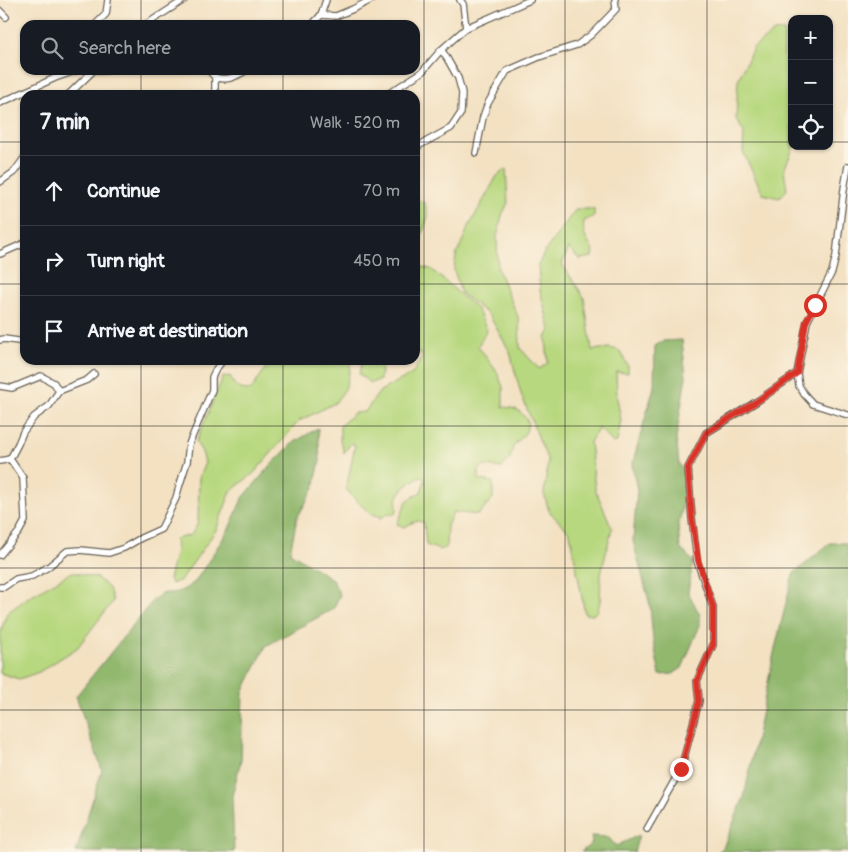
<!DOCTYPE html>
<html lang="en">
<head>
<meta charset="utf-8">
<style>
  :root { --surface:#171b24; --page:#242831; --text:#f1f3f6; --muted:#9ea1a6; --line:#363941 }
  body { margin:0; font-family:Pangolin,sans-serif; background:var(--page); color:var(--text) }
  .controls { position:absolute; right:15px; top:15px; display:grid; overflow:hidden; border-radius:10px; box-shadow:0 1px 4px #0004 }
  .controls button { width:45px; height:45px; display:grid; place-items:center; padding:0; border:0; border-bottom:1px solid var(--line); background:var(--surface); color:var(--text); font:25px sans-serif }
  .stop { position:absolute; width:15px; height:15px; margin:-11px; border:4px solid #d93025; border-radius:50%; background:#fff }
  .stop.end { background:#d93025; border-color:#fff; box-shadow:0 1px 5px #0008 }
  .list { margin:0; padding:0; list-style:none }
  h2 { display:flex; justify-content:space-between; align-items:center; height:65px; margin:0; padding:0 20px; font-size:21px }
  h2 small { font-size:16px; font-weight:400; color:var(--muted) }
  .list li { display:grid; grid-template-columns:32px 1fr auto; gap:15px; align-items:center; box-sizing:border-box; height:70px; padding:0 20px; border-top:1px solid var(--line) }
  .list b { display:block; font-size:19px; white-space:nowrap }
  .list em { font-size:16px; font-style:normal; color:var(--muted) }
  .icon { flex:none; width:28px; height:28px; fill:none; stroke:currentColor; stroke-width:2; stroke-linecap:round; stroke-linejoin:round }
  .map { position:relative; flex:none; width:848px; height:852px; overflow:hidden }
  .search { position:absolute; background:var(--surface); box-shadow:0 1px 4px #0004; left:20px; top:20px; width:400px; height:55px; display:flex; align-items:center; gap:12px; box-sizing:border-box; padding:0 18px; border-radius:15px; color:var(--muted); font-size:19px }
  .panel { position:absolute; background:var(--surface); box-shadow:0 1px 4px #0004; left:20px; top:90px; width:400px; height:275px; border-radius:15px }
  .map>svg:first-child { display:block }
  .green { fill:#b8d87f; stroke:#6a7a4e }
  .forest { fill:#92b86e; stroke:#576a45 }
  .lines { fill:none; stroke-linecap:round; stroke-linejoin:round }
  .minor-casing { stroke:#676156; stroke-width:8 }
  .minor { stroke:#fff; stroke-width:5.5 }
  .route { stroke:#d93025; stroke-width:6 }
  .grid { fill:none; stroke:#1c1c1c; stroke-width:1; stroke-opacity:0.55 }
</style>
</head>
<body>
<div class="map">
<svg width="848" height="852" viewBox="0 0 848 852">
  <rect width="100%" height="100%" fill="#fcf5e5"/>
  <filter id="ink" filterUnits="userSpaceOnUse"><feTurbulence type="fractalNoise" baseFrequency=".02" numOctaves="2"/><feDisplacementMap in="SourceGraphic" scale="10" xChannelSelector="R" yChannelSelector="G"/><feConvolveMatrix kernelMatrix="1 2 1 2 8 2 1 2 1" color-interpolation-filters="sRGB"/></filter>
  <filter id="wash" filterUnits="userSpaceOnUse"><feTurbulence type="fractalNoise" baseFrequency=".0096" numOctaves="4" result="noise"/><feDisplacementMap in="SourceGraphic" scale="20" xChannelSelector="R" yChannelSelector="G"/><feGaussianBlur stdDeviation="1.12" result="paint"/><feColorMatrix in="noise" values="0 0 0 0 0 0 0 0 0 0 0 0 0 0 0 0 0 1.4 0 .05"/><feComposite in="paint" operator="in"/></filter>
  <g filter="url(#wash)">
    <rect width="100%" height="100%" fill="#f3e1c2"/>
    <g class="green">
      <polygon points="784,31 784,57 792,78 792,146 794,146 784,170 787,190 779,198 763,194 743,152 744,132 736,119 738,80 753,48 774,32"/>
      <path d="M506,169l2,34 -6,12 -5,22 1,33 21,49 1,29 19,21 9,-6 -2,-25 4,-8 -10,-40 -2,-25 7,-14 31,-42h18v7l-10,5c-2,12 2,19 9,29l-1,7 -13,2 -10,-11 -7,16 22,33 8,53 18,-2 10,3 8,15v7l-12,-1 1,26 4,22 -4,22 -4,1 -14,-15 -9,14 5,47 17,39 -11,46 -1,28 -3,10 -5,3 -7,-1 -15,-81 -21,-22 -5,-17 4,-33 -27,-67 -11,-42 -21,-37 -28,-22 -7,-23 2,-14 12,-28 29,-52z"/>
      <polygon points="415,199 425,203 428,217 420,240 415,248"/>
      <path d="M421,267l10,2 46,40 10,21 -9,16 19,26 6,15v20c13,1 18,3 25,15l-2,10 -13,15 -3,11 -8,10 -19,-2 -4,4v10l14,2v16l-15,17 -25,-3 -6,14 -1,21 -6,3 -14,-5 -2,-23 -8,-1 -12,6 -7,-3 10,-23 14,-9 4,-12 -5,-4c-14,11 -26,15 -23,35l-5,4 -3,-2 -10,6 1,-3 -10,-2 -17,-17 -7,-8 9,-44 -4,-2 -7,10 -4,-13v-14l14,-13 11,-1 15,-21 32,-17 10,-16 -1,-5h-6v-83z"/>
      <path d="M271,360h78l1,2v7l-5,20 -10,14 -36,18 -45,52 -23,18 -15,39 -35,50 -9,4 -3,-4 7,-30 -1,-11 16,-4 7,-12 1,-46 6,-14 -3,-11 -6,-10 27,-65 7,-1c5,12 9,14 21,14z"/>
      <polygon points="363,360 382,360 380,380 370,383 359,374"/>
      <polygon points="72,572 97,578 109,588 113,601 77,648 39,672 19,679 0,673 0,634 7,613 30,596"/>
    </g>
    <g class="forest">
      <polygon points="682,340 686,377 676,438 679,464 686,476 686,488 678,528 680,548 693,561 688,592 700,615 700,625 682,668 673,674 660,675 653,641 650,605 633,541 637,490 632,465 654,387 655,346 663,341"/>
      <path d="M318,428l2,33 -6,27 -17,30 -7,34 42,27 8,16 -7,14 -67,37 -23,46 -2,68 -9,36 2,56h-158l26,-82 -26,-74 78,-97c10,-8 11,-5 23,-7 7,-2 12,-6 18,-10l34,-53 13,-30 29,-34 22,-22z"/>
      <polygon points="830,543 848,543 848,852 718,852 723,848 744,797 774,653 793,574"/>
      <polygon points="639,835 634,852 581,852 592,843 591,836 608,837 616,846"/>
    </g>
  </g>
  <g filter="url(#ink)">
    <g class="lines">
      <defs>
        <g id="minor">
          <polyline points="460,0 463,4 466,28"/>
          <polyline points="0,11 6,17"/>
          <polyline points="321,15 336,16 353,9 371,0"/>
          <polyline points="95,25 106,14 108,0"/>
          <polyline points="145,25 184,0"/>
          <polyline points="312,25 321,15 326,0"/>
          <polyline points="99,70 101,71 111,70"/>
          <polyline points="208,70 215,77"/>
          <polyline points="68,95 94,70"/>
          <path d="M214,95l1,-2v-16c12,5 22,-1 32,-7"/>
          <polyline points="386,95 422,72 441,50 466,28 530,0"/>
          <polyline points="0,103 55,78 78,70"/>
          <polyline points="415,147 420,145 451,128 461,113 462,93 458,78 445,55 441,50"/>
          <polyline points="476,153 483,117 488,103 507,71 539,57 577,45 591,35 616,9 615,0"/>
          <polyline points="848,166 844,189 836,256 832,272 807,322 797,373 799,386 804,394 813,404 848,415"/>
          <polyline points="0,182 14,172 25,157"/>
          <polyline points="0,254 25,243"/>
          <polyline points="0,340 4,339 25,342"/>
          <polyline points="0,386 12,388 41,376 54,383 59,391 87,380 94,374"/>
          <polyline points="10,459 18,444 23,432 34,417 49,406 59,391"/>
          <polyline points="0,461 10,459"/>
          <polyline points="0,555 19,532 25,521 23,478 10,459"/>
          <polyline points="0,587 4,587 16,579 32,576 48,567 67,551 80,550 109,553 124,548 141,538 161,529 176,498 179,487 187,462 189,444 212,390 212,377 216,369 223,360"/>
          <polyline points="647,829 681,769 699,701 697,681 713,645 713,607 697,561 692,518 688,468 706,433 759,400 797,373"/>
        </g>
      </defs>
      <use href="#minor" class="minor-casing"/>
      <use href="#minor" class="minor"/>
    </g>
  </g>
  <g class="lines" filter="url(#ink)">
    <polyline class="route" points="681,769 699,701 697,681 713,645 713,607 698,560 692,518 688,468 706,433 759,400 797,373 806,322 815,305"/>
  </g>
  <path class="grid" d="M141,0v25M283,0v25M424,0v852M565,0v852M707,0v852M141,70v25M283,70v25M0,142h25M415,142h377M829,142h19M0,284h25M415,284h433M141,360v492M283,360v492M0,426h848M0,568h848M0,710h848"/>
</svg>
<div class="controls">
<button>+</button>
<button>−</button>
<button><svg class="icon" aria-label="locate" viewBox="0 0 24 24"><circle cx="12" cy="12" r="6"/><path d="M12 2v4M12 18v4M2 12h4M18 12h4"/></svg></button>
</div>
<div class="stop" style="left:815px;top:305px"></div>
<div class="stop end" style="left:681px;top:769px"></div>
<div class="search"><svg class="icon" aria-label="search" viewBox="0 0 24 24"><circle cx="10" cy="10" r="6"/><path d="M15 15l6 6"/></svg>Search here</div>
<section class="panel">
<h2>7 min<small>Walk · 520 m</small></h2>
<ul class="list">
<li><svg class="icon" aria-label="ahead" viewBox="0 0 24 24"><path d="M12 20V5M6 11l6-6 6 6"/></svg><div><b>Continue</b></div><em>70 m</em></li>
<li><svg class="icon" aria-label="right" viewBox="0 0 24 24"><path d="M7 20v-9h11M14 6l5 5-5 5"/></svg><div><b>Turn right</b></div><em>450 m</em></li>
<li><svg class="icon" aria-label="arrive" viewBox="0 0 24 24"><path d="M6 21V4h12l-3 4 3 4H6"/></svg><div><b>Arrive at destination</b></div></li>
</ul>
</section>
</div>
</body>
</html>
